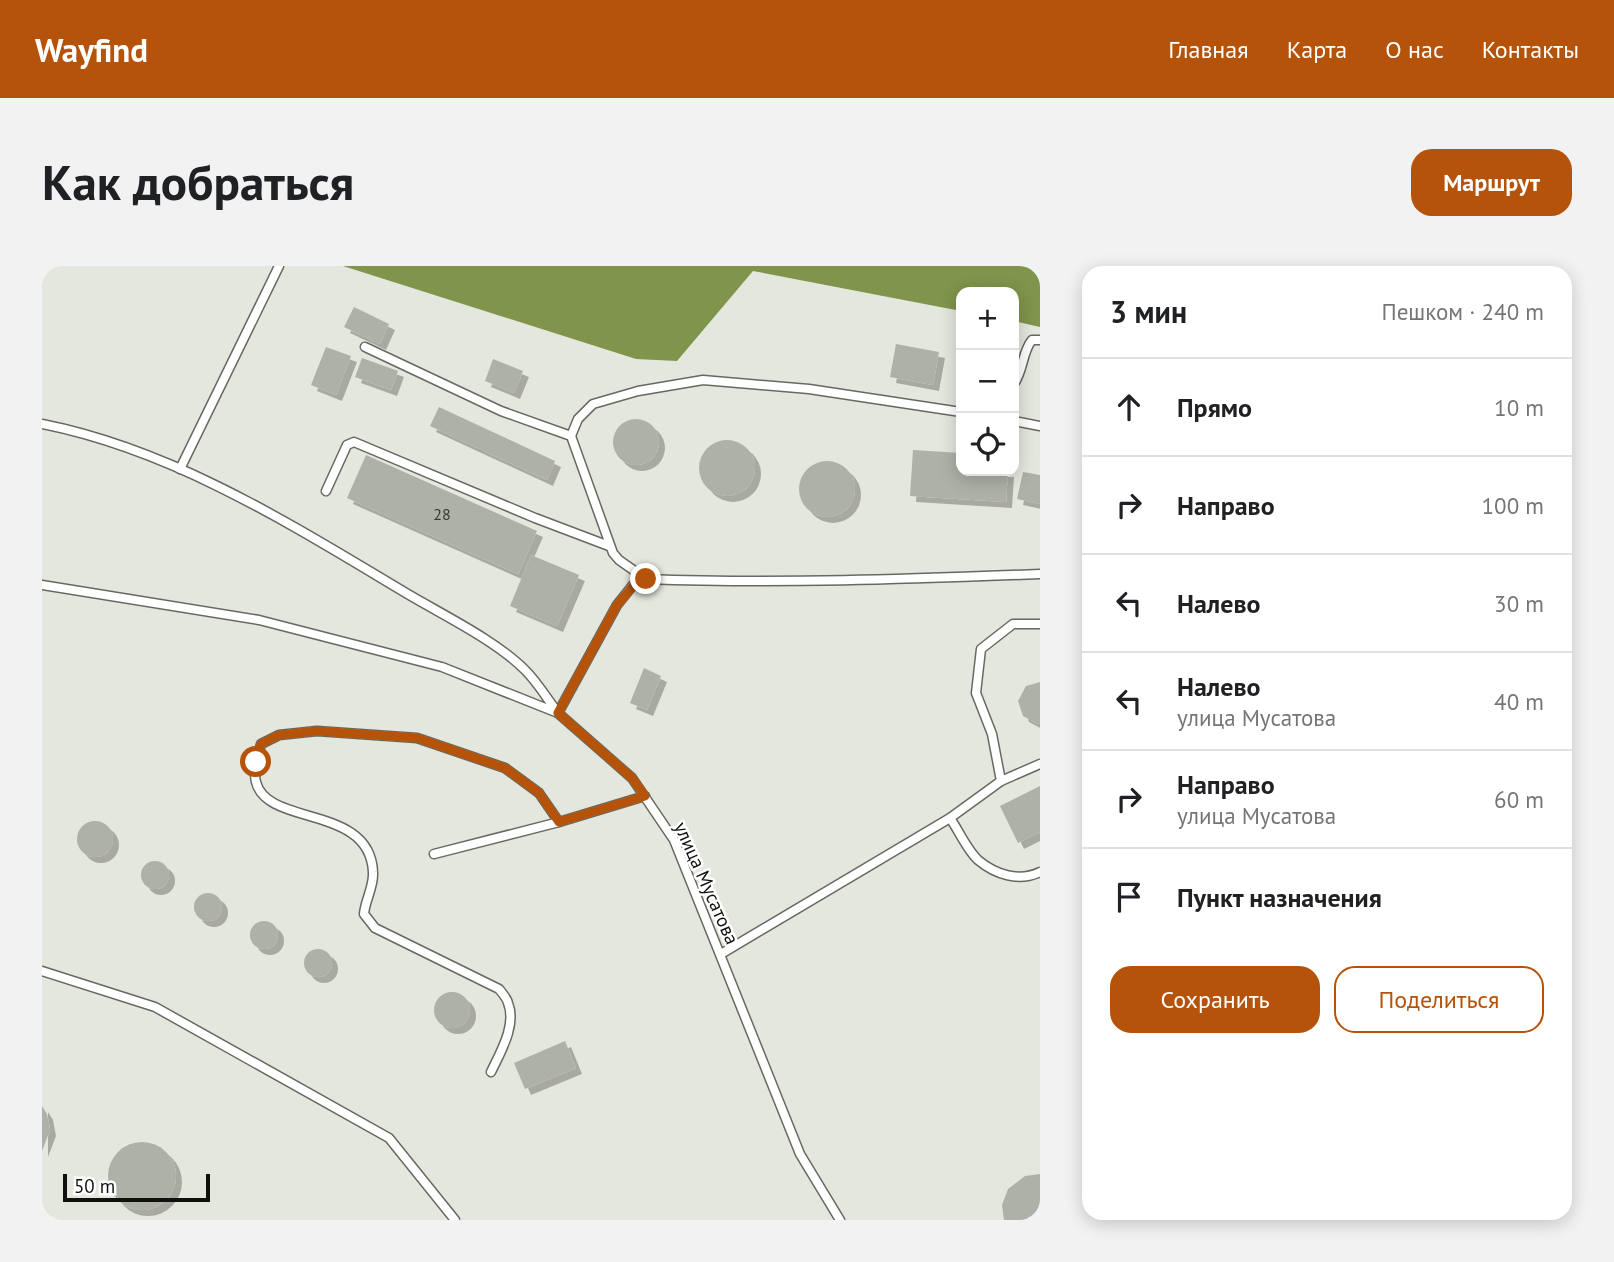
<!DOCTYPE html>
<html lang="ru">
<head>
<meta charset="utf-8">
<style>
  :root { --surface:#fff; --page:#f2f2f2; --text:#202124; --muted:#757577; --line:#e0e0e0; --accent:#b45309 }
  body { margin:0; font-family:"PT Sans",sans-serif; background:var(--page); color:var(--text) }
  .controls { position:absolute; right:21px; top:21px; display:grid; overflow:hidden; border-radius:14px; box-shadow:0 4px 18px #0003 }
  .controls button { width:63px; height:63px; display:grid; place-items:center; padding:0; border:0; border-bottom:2px solid var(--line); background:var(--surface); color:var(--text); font:35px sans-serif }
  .scale { position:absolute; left:21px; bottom:18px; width:147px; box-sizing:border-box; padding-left:7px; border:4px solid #10110e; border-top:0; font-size:19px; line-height:24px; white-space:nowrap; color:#10110e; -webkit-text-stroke:5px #fff; paint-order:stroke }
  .stop { position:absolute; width:21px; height:21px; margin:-16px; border:5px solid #b45309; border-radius:50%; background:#fff }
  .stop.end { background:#b45309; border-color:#fff; box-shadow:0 2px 7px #0008 }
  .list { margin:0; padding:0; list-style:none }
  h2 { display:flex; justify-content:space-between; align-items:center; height:91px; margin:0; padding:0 28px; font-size:30px }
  h2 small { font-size:23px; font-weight:400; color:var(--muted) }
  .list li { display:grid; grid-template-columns:46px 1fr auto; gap:21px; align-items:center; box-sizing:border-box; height:98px; padding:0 28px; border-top:2px solid var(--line) }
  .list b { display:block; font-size:26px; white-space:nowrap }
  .list p { margin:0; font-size:23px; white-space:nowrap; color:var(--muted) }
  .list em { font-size:23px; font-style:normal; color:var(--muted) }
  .actions { display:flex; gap:14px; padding:21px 28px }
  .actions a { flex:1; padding:16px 0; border:2px solid var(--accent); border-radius:21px; text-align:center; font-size:24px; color:var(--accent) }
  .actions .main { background:var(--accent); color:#fff }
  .icon { flex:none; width:38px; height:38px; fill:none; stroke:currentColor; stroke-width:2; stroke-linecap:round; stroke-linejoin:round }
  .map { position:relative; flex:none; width:998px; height:954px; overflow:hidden; border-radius:21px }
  header { display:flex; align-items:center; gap:42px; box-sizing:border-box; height:98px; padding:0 35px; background:var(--accent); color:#fff }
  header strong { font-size:33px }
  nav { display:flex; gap:38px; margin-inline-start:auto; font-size:24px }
  .intro { display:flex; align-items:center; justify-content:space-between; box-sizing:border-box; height:168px; padding:0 42px }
  h1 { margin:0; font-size:49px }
  .button { padding:18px 32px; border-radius:21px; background:var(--accent); color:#fff; font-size:24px; font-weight:700 }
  main { display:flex; gap:42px; padding:0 42px }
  aside { flex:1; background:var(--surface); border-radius:21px; box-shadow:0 4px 18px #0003 }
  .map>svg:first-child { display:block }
  .water { fill:#80944b }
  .building { fill:#aeb1a7; filter:url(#shadow) }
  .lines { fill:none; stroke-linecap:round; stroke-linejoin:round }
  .service-casing { stroke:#666961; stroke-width:11 }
  .service { stroke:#fff; stroke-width:8 }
  .route { stroke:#b45309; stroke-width:9 }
  .labels { text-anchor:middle; stroke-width:5; stroke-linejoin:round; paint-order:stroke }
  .number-label { font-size:16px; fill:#383934 }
  .street-label { font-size:19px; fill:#10110e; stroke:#fff }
</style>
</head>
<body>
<header>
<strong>Wayfind</strong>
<nav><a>Главная</a><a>Карта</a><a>О нас</a><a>Контакты</a></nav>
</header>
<div class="intro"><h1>Как добраться</h1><a class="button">Маршрут</a></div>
<main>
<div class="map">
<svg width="998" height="954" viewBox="0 0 998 954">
  <defs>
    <filter id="shadow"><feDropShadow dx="6" dy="6" stdDeviation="0" flood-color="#0004"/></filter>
  </defs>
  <rect width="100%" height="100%" fill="#e4e7dd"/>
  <polygon class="water" points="301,0 998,0 998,61 972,55 972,26 919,26 919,45 711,5 635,95 594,93"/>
  <g class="building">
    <polygon points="312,41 347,58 338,78 302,61"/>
    <polygon points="854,78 897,86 891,119 848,111"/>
    <polygon points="284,81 309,90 294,129 269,119"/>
    <polygon points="320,92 356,105 349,124 313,111"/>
    <polygon points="451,93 481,105 472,127 443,115"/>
    <polygon points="397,141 513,195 505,214 388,160"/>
    <circle cx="594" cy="176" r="23"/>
    <circle cx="685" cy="202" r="28"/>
    <polygon points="871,184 919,187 919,205 966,205 964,236 868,230"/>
    <polygon points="324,189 495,265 476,308 305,232"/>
    <circle cx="785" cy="223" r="28"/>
    <polygon points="981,206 998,209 998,238 975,233"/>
    <polygon points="489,289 537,309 515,360 468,340"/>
    <polygon points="602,402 619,410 605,444 588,437"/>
    <polygon points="998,416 998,457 996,458 981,450 976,435 984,420"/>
    <polygon points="998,520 998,566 976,577 958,540"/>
    <circle cx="53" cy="573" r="18"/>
    <circle cx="113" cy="609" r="14"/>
    <circle cx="166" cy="641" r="14"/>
    <circle cx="222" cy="669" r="14"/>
    <circle cx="276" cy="697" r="14"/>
    <circle cx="410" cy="744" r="18"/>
    <polygon points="523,775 534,802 483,823 472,797"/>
    <polygon points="0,840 5,848 8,864 0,885"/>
    <circle cx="100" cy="910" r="34"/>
    <polygon points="998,908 998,954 962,954 960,939 966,923 983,910"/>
  </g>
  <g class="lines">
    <defs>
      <g id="service">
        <polyline points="323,81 459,145 529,170 571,287 577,294 604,313"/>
        <path d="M972,118c10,-15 8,-32 18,-44h8"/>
        <polyline points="972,155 998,160"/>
        <path d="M0,158c132,26 250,101 364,169 37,22 91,48 120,78 12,12 22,29 32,42l-116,-46 -183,-47 -217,-35"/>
        <polyline points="529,170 536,153 551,138 596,125 661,114 767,123 919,146"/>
        <polyline points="138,203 237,0"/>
        <polyline points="284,225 305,179 312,176 493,252 567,280"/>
        <polyline points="959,515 950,468 934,427 939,383 971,358 998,358"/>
        <path d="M908,552c9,13 17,32 28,42 18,15 41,22 62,12"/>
        <polyline points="392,588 517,556 603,530"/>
        <polyline points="679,688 908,552 959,515 998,498"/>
        <polyline points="0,705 113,741 347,872 413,954"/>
        <path d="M449,806c9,-19 26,-47 17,-69 -1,-5 -6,-10 -9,-14l-124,-61 -11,-14c1,-14 10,-27 9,-42 -3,-68 -106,-45 -117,-90 -3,-12 2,-26 5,-38l18,-9 38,-4 100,7 88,30 34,25 20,29"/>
        <path d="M798,954l-40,-66 -126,-314 -42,-62 -74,-65 59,-108 16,-20 13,-6c132,5 263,0 394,-5"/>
      </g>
    </defs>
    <use href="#service" class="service-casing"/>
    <use href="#service" class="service"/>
  </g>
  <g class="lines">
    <polyline class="route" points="214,496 219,478 237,469 275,465 375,472 463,502 497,527 517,556 603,530 590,512 516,447 575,339 592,319 604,313"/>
  </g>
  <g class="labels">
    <g class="number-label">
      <text x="400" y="254">28</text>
    </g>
    <g class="street-label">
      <text transform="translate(665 617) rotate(66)" y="7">улица Мусатова</text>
    </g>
  </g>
</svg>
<div class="controls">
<button>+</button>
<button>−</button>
<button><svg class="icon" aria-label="locate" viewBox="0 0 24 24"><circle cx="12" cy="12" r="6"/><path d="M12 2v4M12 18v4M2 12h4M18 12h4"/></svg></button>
</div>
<div class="scale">50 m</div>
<div class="stop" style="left:214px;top:496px"></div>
<div class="stop end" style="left:604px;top:313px"></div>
</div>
<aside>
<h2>3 мин<small>Пешком · 240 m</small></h2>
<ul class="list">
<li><svg class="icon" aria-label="ahead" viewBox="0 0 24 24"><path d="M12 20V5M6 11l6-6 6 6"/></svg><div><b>Прямо</b></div><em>10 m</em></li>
<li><svg class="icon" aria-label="right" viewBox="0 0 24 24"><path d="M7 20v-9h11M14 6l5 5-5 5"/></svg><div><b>Направо</b></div><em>100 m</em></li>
<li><svg class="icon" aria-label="left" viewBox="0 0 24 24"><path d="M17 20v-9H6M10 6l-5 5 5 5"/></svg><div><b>Налево</b></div><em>30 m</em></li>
<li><svg class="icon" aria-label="left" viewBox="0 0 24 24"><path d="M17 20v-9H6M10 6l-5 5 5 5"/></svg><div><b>Налево</b><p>улица Мусатова</p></div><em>40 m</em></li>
<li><svg class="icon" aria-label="right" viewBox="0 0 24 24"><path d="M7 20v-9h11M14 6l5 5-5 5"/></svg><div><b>Направо</b><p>улица Мусатова</p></div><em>60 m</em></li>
<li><svg class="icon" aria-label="arrive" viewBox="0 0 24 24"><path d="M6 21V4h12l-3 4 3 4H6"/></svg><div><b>Пункт назначения</b></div></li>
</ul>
<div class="actions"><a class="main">Сохранить</a><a>Поделиться</a></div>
</aside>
</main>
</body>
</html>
